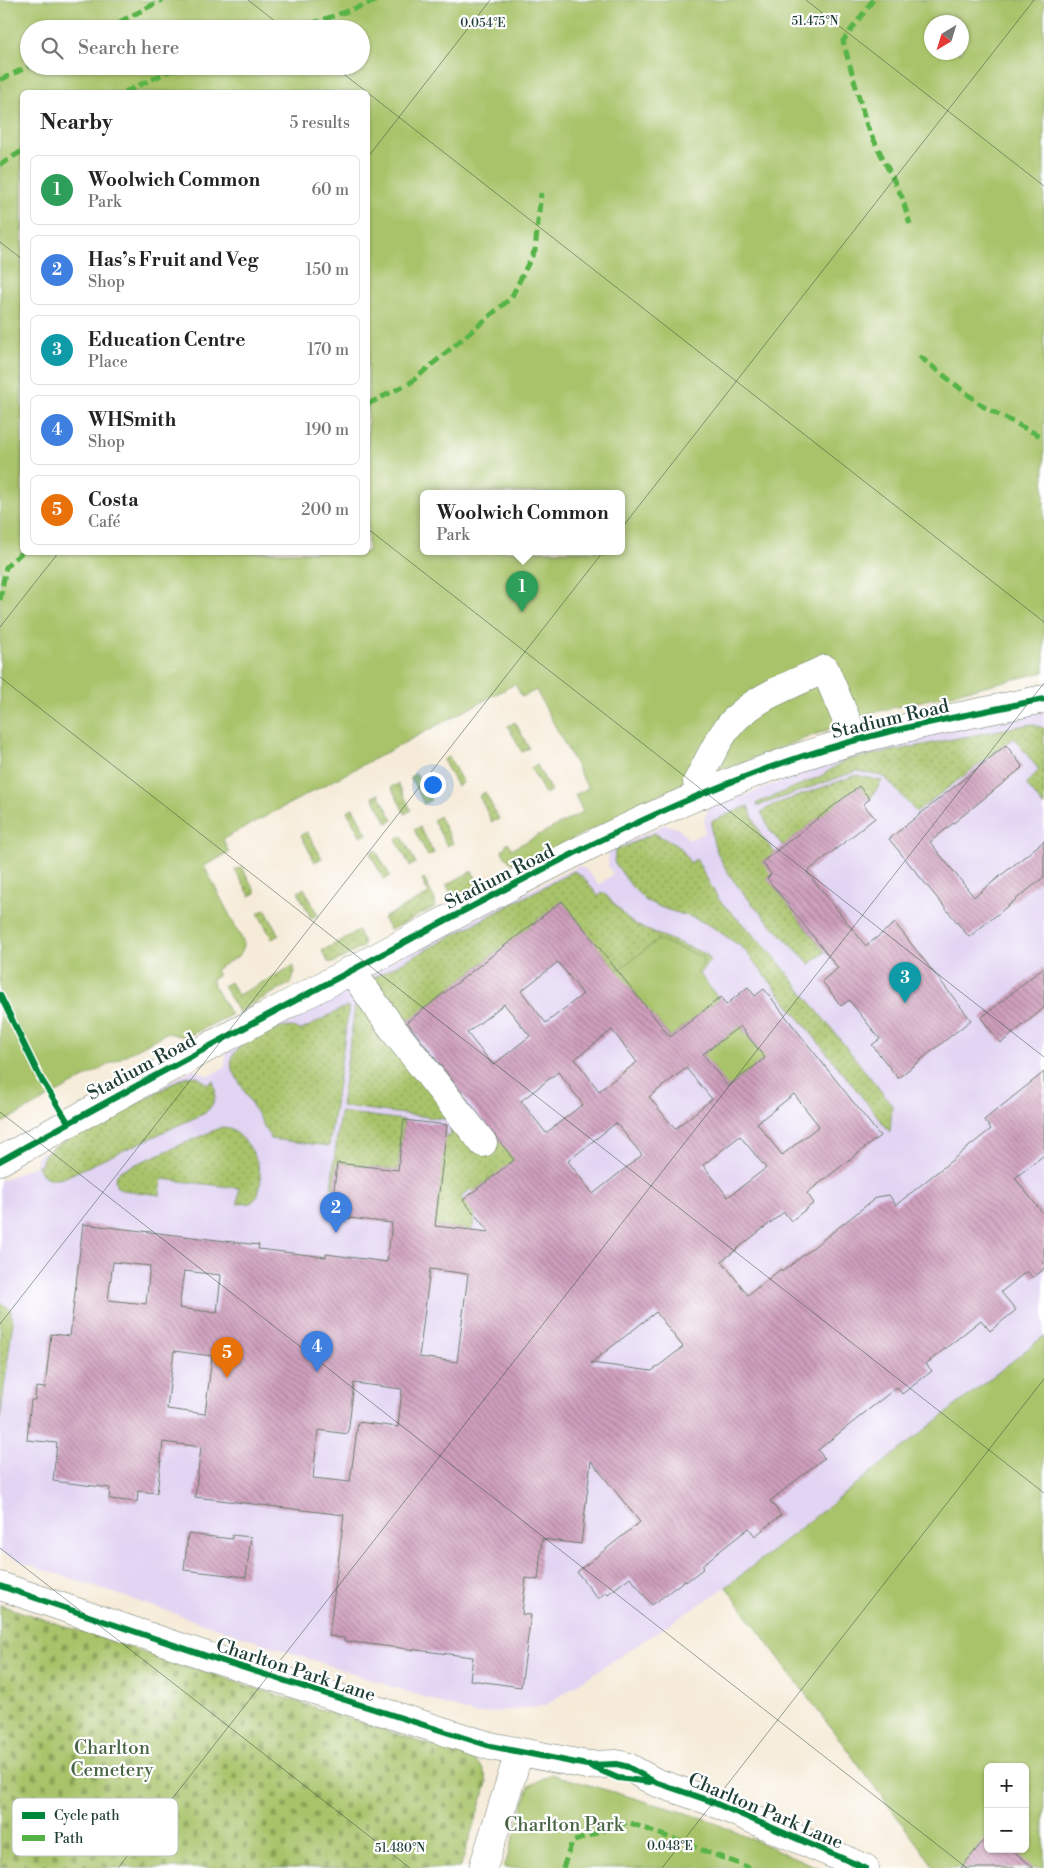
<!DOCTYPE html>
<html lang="en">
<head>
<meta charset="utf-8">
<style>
  :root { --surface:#fff; --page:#f2f2f2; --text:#222; --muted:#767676; --line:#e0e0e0; --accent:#d93025 }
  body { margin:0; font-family:"Libre Bodoni",serif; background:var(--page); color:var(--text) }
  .controls { position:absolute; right:15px; bottom:15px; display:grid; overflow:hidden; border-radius:8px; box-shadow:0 1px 4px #0004 }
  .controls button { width:45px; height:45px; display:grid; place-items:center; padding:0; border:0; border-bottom:1px solid var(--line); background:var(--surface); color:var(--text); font:25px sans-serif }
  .compass { position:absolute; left:924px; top:15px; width:45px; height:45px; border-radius:50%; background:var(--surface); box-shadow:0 1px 4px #0004; rotate:218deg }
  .you { position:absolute; left:432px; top:784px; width:18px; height:18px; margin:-12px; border:4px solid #fff; border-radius:50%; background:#1a73e8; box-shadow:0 0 0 8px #1a73e833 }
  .badge { display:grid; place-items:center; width:32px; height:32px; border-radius:50%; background:var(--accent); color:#fff; font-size:16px; font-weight:700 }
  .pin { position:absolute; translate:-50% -41px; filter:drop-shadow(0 1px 2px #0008) }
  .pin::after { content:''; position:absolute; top:26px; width:18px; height:15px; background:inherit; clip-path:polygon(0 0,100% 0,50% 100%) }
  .popup { position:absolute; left:420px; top:490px; width:205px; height:65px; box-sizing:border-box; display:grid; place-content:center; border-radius:8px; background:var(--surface); filter:drop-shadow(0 1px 4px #0005); font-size:16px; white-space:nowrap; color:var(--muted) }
  .popup b { font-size:19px; color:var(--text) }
  .popup::after { content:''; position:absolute; left:50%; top:100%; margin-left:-10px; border:10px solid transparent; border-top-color:var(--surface) }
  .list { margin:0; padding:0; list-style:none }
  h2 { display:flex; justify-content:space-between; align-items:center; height:65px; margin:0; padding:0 20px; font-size:21px }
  h2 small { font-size:16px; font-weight:400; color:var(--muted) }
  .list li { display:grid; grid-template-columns:32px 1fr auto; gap:15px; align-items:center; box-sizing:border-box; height:70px; margin:0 10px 10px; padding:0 10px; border:1px solid var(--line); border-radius:8px }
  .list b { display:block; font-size:19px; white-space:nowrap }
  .list p { margin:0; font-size:16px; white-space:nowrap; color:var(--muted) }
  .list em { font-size:16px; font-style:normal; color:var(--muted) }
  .icon { flex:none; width:28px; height:28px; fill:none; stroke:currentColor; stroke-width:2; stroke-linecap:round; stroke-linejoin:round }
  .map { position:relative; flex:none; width:1044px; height:1868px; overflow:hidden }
  .search { position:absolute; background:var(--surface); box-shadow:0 1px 4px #0004; left:20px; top:20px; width:350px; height:55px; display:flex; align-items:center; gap:12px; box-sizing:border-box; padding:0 18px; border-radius:28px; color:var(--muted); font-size:19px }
  .panel { position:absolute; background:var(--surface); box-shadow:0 1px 4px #0004; left:20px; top:90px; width:350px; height:465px; border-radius:8px }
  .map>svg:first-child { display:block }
  .built { fill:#e2d4f3 }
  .grass { fill:url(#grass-dots); stroke:#64804e }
  .cemetery { fill:url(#cemetery-stones); stroke:#64804e }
  .green { fill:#a8c369; stroke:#64804e; fill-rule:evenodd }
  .building { fill:url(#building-back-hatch); fill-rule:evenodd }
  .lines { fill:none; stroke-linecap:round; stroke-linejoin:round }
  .minor-casing { stroke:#6a7a6d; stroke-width:29 }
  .minor { stroke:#fff; stroke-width:28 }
  .quiet { stroke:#55b346; stroke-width:5; stroke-dasharray:10 5; stroke-linecap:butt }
  .cycleway-casing { stroke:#fff; stroke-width:9 }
  .cycleway { stroke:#00873e; stroke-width:6 }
  .ticks { fill:none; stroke:#1f3d34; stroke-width:1; stroke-opacity:0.45 }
  .labels { text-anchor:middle; stroke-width:4.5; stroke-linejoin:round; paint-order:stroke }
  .street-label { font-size:19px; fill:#1f3d34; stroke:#fff }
  .park-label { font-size:19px; fill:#486544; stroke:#fff }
  .key { fill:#fff; stroke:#bcc5c2; stroke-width:1 }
  .key-label { font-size:14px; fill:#1f3d34 }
  .ticks-label { font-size:12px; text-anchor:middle; fill:#1f3d34; stroke:#fff; stroke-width:4.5; stroke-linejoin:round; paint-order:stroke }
</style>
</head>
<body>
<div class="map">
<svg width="1044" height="1868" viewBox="0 0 1044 1868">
  <defs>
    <pattern id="grass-dots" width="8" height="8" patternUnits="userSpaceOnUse" patternTransform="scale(1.25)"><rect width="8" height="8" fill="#a8c369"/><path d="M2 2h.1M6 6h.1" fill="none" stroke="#88a057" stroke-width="1.8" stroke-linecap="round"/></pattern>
    <pattern id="cemetery-stones" width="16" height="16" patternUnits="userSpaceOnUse" patternTransform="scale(1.25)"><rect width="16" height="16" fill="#a8c369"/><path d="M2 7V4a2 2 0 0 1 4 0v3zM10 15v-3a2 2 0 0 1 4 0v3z" fill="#88a057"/></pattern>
    <pattern id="building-back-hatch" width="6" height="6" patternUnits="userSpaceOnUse" patternTransform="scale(1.25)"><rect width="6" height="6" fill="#cf9ebc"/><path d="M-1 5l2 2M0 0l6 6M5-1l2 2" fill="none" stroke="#a7829a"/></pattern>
  </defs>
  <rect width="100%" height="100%" fill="#fff"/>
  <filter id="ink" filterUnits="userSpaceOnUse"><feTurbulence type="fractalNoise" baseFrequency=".02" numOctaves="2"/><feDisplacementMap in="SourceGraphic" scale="10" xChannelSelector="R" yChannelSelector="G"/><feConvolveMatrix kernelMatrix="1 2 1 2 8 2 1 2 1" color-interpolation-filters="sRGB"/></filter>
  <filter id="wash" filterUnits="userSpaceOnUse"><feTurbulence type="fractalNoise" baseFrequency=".0096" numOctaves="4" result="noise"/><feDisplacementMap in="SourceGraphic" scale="20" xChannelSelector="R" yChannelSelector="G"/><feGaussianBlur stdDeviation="1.12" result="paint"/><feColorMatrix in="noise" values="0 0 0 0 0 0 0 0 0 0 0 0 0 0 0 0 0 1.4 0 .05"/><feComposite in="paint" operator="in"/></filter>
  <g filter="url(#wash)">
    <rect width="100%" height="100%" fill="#f6ebd8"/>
    <polygon class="built" points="1044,711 1044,1336 726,1587 544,1706 474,1714 27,1564 0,1552 0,1179 4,1180 36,1165 37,1156 193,1069 209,1076 225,1067 226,1051 259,1029 291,1022 328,1002 345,985 578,866 585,869 599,885 613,874 608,866 608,852 665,824 679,829 689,840 705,833 704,821 708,808 723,796 745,795 817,768 840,753"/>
    <g class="grass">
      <polygon points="515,722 529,748 522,752 508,726"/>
      <polygon points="1031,724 1044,728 1044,807 1026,784 1039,770 1014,738 916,812 885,777 857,771 758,806 757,803 821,776 845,760"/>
      <polygon points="449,757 463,783 457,786 443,760"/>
      <polygon points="537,765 551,791 545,794 531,768"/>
      <polygon points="416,774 431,800 424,804 410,777"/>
      <polygon points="857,775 882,781 870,799 859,786 783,846 771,832 761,812 773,805"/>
      <polygon points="398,784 411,810 405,814 391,787"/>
      <polygon points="485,792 499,819 492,822 479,796"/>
      <polygon points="379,794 393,820 387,823 373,797"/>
      <path d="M748,806l12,28 18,23 -7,17 -4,4 25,32 10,8 -2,3 25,31 -15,12c-29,-31 -106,-98 -98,-143z"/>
      <polygon points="353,808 367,834 361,837 347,811"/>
      <polygon points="439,816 453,843 447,846 433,820"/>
      <polygon points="420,827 434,853 428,856 414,830"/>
      <polygon points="307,832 322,858 315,862 301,835"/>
      <polygon points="654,833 681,848 690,863 696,859 719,900 773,955 892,1105 890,1132 743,948 711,926 694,918 662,908 645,900 632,887 614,862 615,851"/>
      <polygon points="402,836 416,863 410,866 396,840"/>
      <polygon points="376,850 390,876 384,880 370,853"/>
      <polygon points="242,867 256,893 250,896 235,870"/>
      <polygon points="472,871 478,882 477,887 458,898 453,897 446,885"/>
      <polygon points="574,871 584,878 598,896 603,892 630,921 644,929 706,954 710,961 699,974 658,940 617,971 562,901 398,1029 369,980"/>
      <polygon points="424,879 435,900 435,907 390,930 383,918 429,894 422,880"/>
      <polygon points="304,888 318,915 311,918 298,892"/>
      <polygon points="265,909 279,935 272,939 258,913"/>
      <polygon points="358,931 364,942 363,947 333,963 328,962 322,951"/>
      <polygon points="293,966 295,972 291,983 238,1012 223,986 230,982 238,995"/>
      <polygon points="357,993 482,1148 496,1136 514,1160 474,1192 471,1189 461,1197 475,1215 472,1230 435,1226 445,1135 450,1136 452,1120 341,1106"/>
      <path d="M347,1006l2,1 -20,139 -58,-7 -39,-70c-7,-26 40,-42 60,-42 3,0 6,3 10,3z"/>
      <path d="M196,1076l12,8 5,-3c5,13 2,23 -8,32l-142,65c-12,3 -23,-1 -26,-13h4l3,-10 8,-7 133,-71z"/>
      <polygon points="340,1112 404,1120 398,1170 337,1163 334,1188 331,1187"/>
      <path d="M222,1127c27,2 53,57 29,76l-13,1 1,-16 -77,-9 -2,16 -38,-5 -6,-4 -1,-8 5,-7z"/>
      <polygon points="0,1302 10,1309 13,1321 0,1419"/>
    </g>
    <path class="cemetery" d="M0,1605l470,153c11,6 15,12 17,25l-27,85h-460z"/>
    <g class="green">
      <path d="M0,0h1044v672l-173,41 -208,80 -142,72c-9,0 -16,-6 -19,-14l6,-9 4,7 71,-37 -8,-17 13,-7 -52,-98 -14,7 -7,-13 -292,155 6,14 -25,13 40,77 -4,12 -25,15 3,6 -7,4 20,35 -45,22 -20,-4 -166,91zM932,22h30v30h-30zM29,29h332v37h-332zM22,92h346v460h-346zM423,493h198v58h-198z"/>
      <polygon points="658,940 703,957 703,965 697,971 719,999 670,1037 617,971"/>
      <polygon points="740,1026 765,1058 726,1089 717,1078 719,1076 712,1065 700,1057"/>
      <path d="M1044,1336v532h-109l-209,-281zM988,1767h37v82h-37z"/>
      <polygon points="551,1774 703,1818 819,1868 504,1868 529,1786"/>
    </g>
    <g id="blocks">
      <g class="building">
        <polygon points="1006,745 1023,767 930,842 974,897 1044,841 1044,877 969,937 889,839"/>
        <polygon points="859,786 870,799 863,804 875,818 807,872 866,946 895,923 971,1020 898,1078 872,1045 880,1039 849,1000 841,1006 822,981 838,968 767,878 771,874 762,862"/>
        <path d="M562,901l108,136 51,-40 5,8 22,-18 7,9 9,-7 116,147 -73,57 7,10 -23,18 -7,-9 -62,49 26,34 33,-26 1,3 95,-75 12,-2 7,10 95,-76 -7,-9 60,-48v83l-29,23 29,37v54l-11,9 -6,-7 -26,21 15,18 -26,21 -9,-11 -55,44 6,7 -30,23 -5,-7 -79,63 6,8 -54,43 11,14 -26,21 -6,-8 -47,37 2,3 -18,14 -1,-2 -33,25 -22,-28 -22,17 -2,-2 -8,7 -21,-27 63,-50 -49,-61 -10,83 -39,-5 -4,41 -12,-2 -4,36 9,1 -10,72 -51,-7 3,-23 -129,-16v-3l-15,-2 15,-121 -149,-18 6,-50 -38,-5 -6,51 -19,-2 -1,11 -28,-3 1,-11 -57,-7 4,-38 -30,-3 4,-40h4l1,-13 9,1 6,-54 19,2 13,-112 176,21 -1,4 68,8v-3l61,8 5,-39 -61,-7 6,-53 61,7 6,-50 43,5 -12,101 54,6 -26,-32 51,-40 -107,-138zM558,962l25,32 -37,29 -25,-32zM504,1004l26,32 -37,29 -26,-32zM740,1026l25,32 -37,29 -25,-33zM612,1030l25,32 -38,29 -24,-32zM686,1068l26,31 -37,30 -26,-32zM558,1072l25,32 -37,29 -25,-32zM794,1094l25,32 -37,29 -25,-32zM616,1123l26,32 -49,39 -25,-33zM740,1136l26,32 -38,29 -25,-32zM113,1262l37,4 -4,38 -38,-4zM430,1269l38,5 -11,88 -38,-5zM184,1271l37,4 -4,38 -38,-5zM656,1312l27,35 -31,24 -61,-8zM174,1351l38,5 -7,58 -38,-5zM354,1383l48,6 -4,38 -40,-5 -8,60 -37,-4 5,-48 30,4z"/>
        <polygon points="1044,967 1044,1008 1001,1043 981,1018"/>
        <polygon points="188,1534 232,1539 232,1535 251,1537 246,1577 184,1570"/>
        <polygon points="988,1835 988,1849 1011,1849 1034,1868 961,1868"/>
      </g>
    </g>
  </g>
  <g filter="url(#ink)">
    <use href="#blocks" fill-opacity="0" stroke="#6a7a6d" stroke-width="1"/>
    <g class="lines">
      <defs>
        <g id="minor">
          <path d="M703,794l-6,-12c13,-24 24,-53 46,-70 23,-19 55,-30 82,-43l30,71"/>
          <polyline points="351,970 395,1032 483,1143"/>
          <path d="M0,1161c136,-76 273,-149 411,-222 127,-68 255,-138 392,-183 78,-26 160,-40 241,-57"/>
          <polyline points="0,1586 207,1656 490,1746 587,1765 617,1764 628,1767 655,1782 710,1801 865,1868"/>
          <polyline points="483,1868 519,1753"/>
        </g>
      </defs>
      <use href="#minor" class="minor-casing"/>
      <use href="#minor" class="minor"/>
      <g class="quiet">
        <polyline points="873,0 843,41 867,126 902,197 910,224"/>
        <polyline points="106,29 162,0"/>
        <polyline points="296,29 379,0"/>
        <polyline points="0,80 29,66"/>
        <polyline points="125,92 180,66"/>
        <polyline points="0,165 22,151"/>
        <polyline points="919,356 984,407 1044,438"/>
        <polyline points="368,404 410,383 511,298 535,250 541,193"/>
        <polyline points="0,600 6,567 22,552"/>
        <polyline points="563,1868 572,1842 628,1822 750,1868"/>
      </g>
      <defs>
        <g id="cycleway">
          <polyline points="0,995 40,1077 68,1122"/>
          <path d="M0,1161c136,-76 273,-149 411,-222 127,-68 255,-138 392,-183 78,-26 160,-40 241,-57"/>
          <polyline points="0,1586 207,1656 490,1746 587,1765 617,1764 628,1767 655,1782 710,1801 865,1868"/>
          <polyline points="590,1766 618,1778 650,1782"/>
        </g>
      </defs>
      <use href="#cycleway" class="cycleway-casing"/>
      <use href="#cycleway" class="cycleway"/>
    </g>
  </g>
  <path class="ticks" d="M248,0l37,29M806,0l238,186M333,66l34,26M368,93l676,529M368,157l122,-157M0,242l22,17M368,529l676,528M0,627l59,-75M0,677l1044,816M0,1112l967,756M0,1324l1034,-1324M0,1548l410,320M118,1868l926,-1185M662,1868l382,-489"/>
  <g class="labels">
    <g class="street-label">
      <text transform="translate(890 718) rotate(-13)" y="7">Stadium Road</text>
      <text transform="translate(499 876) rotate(-27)" y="7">Stadium Road</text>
      <text transform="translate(141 1066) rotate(-28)" y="7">Stadium Road</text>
      <text transform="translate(296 1669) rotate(18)" y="7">Charlton Park Lane</text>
      <text transform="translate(766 1810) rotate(23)" y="7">Charlton Park Lane</text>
    </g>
    <g class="park-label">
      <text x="112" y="1754">Charlton<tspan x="112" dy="22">Cemetery</tspan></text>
      <text x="564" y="1831">Charlton Park</text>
    </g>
  </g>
  <rect x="12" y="1798" width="166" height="58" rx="8" class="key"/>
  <rect x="22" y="1812" width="23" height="7" fill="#00873e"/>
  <rect x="22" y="1835" width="23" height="6" fill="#55b346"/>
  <g class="key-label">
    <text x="54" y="1820">Cycle path</text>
    <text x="54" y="1843">Path</text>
  </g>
  <g class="ticks-label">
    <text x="815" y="25">51.475°N</text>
    <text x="483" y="27">0.054°E</text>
    <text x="670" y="1850">0.048°E</text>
    <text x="400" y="1852">51.480°N</text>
  </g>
</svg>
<div class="controls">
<button>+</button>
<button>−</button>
</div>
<svg class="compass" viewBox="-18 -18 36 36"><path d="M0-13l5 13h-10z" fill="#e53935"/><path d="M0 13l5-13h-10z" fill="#767676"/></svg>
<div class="you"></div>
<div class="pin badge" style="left:522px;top:612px;background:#2e9e5b">1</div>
<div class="popup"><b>Woolwich Common</b>Park</div>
<div class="pin badge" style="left:336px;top:1233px;background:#3f7fe0">2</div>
<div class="pin badge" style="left:905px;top:1003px;background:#0f9aa8">3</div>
<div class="pin badge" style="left:317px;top:1372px;background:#3f7fe0">4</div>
<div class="pin badge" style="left:227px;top:1378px;background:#e8710a">5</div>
<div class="search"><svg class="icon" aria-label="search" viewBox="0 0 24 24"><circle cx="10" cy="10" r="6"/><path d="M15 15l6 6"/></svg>Search here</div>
<section class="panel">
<h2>Nearby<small>5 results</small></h2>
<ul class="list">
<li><span class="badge" style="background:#2e9e5b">1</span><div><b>Woolwich Common</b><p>Park</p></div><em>60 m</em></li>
<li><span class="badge" style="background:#3f7fe0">2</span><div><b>Has’s Fruit and Veg</b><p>Shop</p></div><em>150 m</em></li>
<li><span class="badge" style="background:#0f9aa8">3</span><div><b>Education Centre</b><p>Place</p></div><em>170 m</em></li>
<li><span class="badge" style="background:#3f7fe0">4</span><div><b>WHSmith</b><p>Shop</p></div><em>190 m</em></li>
<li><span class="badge" style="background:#e8710a">5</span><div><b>Costa</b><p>Café</p></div><em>200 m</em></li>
</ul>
</section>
</div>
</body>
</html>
